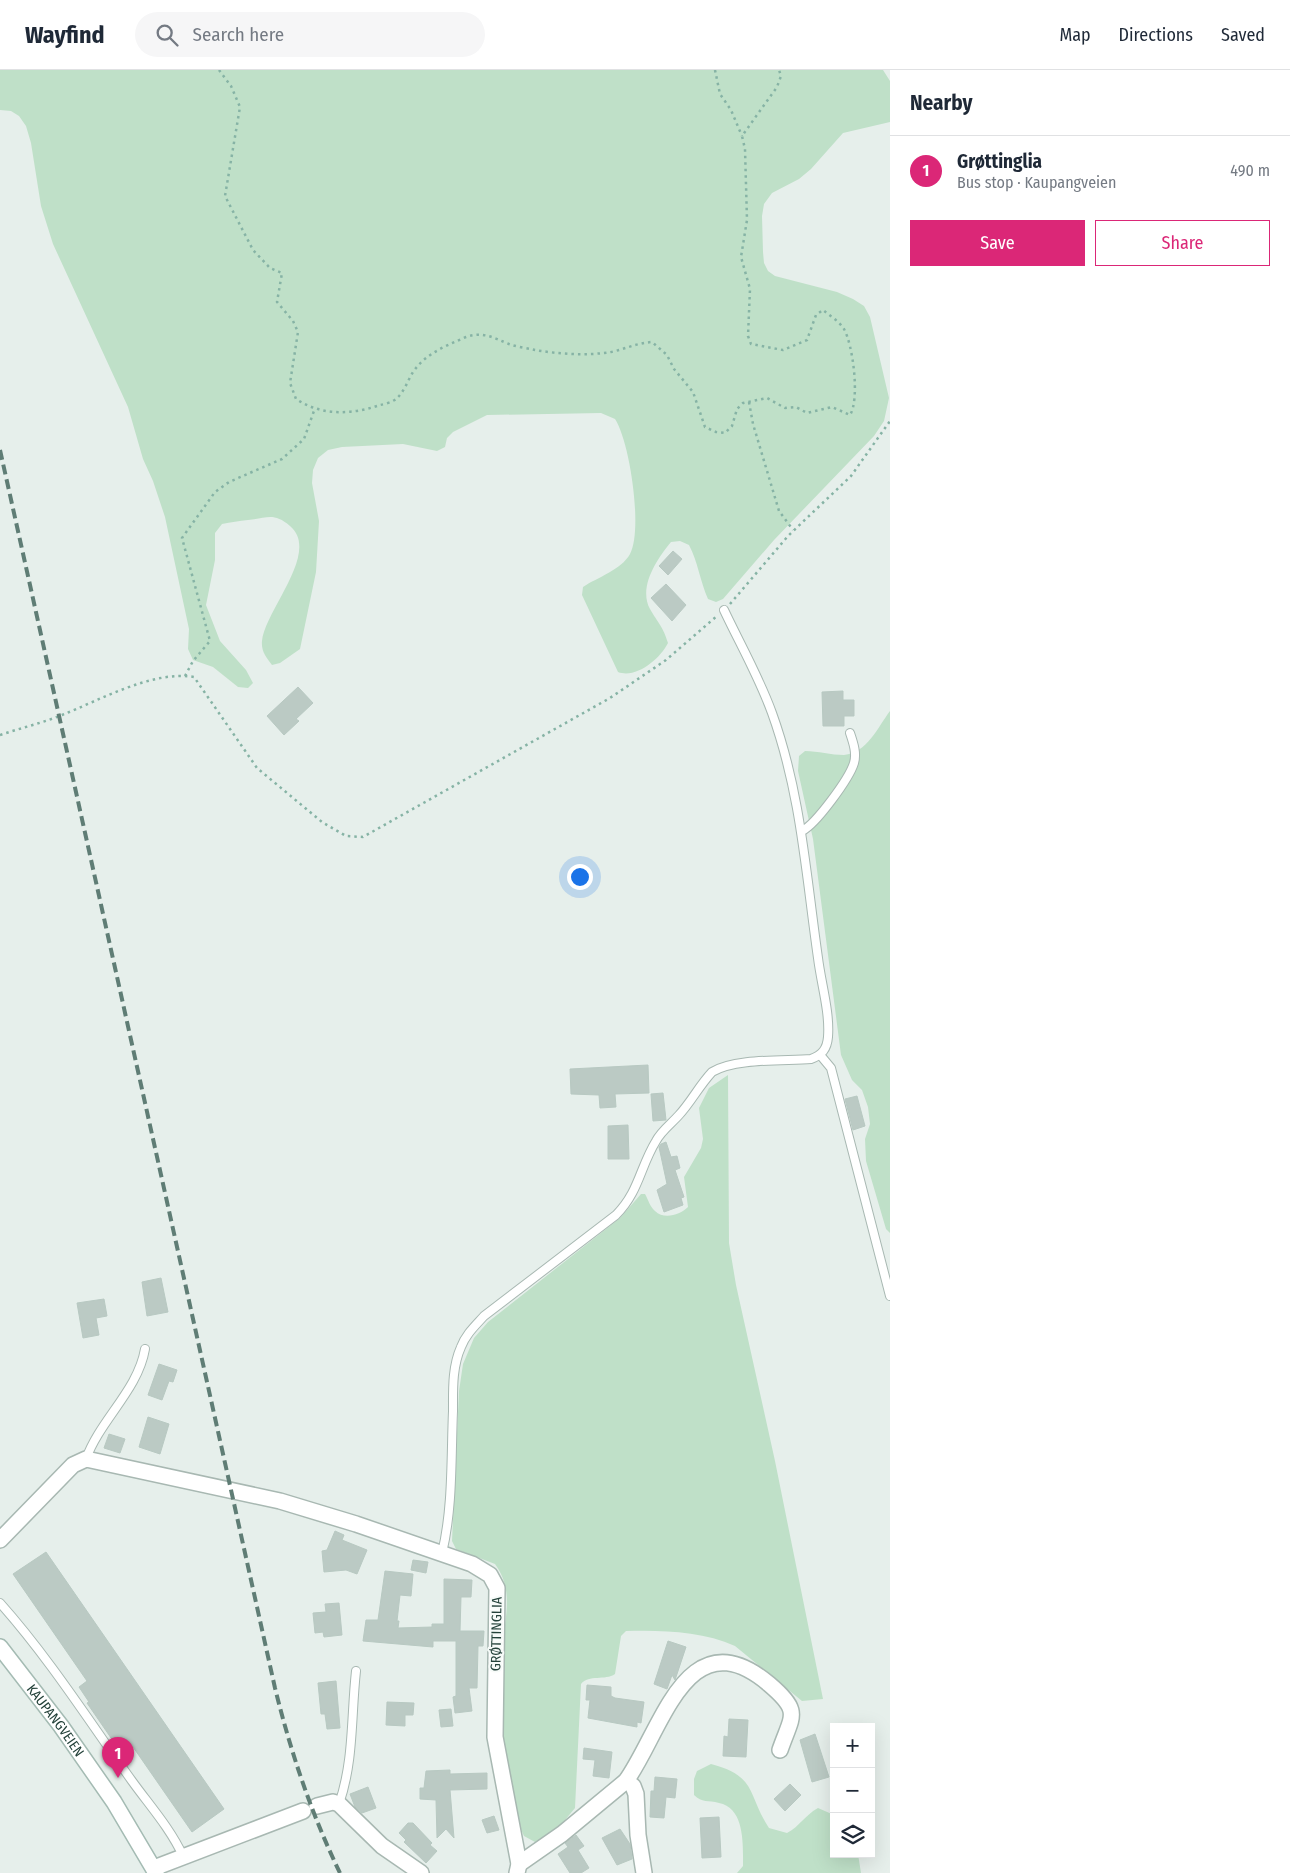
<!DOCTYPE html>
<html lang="en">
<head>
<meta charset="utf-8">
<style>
  :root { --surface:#fff; --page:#f6f6f7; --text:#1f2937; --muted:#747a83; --line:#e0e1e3; --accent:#db2777 }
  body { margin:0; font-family:"Fira Sans Condensed",sans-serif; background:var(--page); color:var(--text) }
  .controls { position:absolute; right:15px; bottom:15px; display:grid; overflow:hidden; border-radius:0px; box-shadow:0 5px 20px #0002 }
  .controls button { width:45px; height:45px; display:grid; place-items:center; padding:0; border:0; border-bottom:1px solid var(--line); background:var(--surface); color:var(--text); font:25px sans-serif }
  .you { position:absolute; left:579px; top:806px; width:18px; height:18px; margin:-12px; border:4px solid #fff; border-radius:50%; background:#1a73e8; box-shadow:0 0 0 8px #1a73e833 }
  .badge { display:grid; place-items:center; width:32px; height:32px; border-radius:50%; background:var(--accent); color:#fff; font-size:16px; font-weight:700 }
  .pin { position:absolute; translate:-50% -41px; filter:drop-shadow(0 1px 2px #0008) }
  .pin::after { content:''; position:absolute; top:26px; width:18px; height:15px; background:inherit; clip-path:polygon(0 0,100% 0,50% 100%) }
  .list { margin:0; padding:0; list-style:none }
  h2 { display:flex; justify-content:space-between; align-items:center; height:65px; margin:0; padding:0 20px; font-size:21px }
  h2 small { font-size:16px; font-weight:400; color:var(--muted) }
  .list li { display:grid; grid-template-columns:32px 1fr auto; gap:15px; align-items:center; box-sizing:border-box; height:70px; padding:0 20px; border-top:1px solid var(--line) }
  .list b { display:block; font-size:19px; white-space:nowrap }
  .list p { margin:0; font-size:16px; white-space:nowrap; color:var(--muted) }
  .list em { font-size:16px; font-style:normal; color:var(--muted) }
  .actions { display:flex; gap:10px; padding:15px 20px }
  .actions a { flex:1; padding:11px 0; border:1px solid var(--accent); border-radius:0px; text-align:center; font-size:18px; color:var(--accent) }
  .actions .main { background:var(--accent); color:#fff }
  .icon { flex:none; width:28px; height:28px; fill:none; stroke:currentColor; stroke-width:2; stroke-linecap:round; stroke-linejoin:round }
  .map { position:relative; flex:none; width:890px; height:1803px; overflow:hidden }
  header { display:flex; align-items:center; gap:30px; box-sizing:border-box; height:70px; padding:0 25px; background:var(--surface); border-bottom:1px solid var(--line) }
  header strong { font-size:24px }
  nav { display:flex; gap:28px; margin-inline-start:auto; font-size:18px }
  .search { width:350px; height:45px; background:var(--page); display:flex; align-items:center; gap:12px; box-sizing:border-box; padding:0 18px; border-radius:28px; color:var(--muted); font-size:19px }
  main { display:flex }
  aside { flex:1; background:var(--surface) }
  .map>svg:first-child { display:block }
  .green { fill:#bfe0c8 }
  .building { fill:#bbcac4; stroke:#b8c9c2 }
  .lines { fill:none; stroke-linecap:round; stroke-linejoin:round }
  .lane-casing { stroke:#a8b8b2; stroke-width:10 }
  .street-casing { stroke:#a8b8b2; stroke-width:18 }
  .secondary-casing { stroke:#a4bbb3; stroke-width:18 }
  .path { stroke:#86b3a5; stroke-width:2.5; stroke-dasharray:2.5 4; stroke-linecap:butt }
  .lane { stroke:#fff; stroke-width:8 }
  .street { stroke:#fff; stroke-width:15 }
  .secondary { stroke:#fff; stroke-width:15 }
  .rail { stroke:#5f7d75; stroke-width:4; stroke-dasharray:10 5; stroke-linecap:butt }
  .labels { text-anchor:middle; stroke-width:4; stroke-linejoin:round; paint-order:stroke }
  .street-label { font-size:14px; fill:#24423a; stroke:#f7fbf9 }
</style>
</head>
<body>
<header>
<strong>Wayfind</strong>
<div class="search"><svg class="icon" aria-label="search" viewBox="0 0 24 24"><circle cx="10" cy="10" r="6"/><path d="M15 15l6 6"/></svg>Search here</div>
<nav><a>Map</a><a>Directions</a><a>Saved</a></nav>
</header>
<main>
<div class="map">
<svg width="890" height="1803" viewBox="0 0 890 1803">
  <rect width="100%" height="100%" fill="#e6efeb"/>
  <g class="green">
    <path d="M0,0h883l7,11v41l-47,11 -32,36 -12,10 -27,14 -8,11 -2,12 1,36 1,11 4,8 7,5 62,16 16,7 11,7 6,11 19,81 -5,23 -10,15 -100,104 -51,59 -7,3 -8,-3c-8,-18 -10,-37 -19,-54l-9,-4 -9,1c-14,17 -33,45 -21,67 8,14 13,17 18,34 -8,16 -32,36 -50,29l-36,-77 1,-8c15,-10 38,-17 47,-33 13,-24 0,-112 -15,-135l-14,-6 -114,2 -34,17 -6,6 -2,9 -8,4 -34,-7 -61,3 -14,3 -10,8 -5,12 -1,13 7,38 -3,51 -16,77 -20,14 -8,2c-6,-8 -11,-14 -10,-24 3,-31 59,-89 28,-115 -16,-14 -23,-8 -42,-6 -9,1 -17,2 -26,4l-7,9v27l-9,45 14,36 26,29 7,13 -5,5 -10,-1 -25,-20 -20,-7 -5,-11 1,-20 -24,-112 -12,-36 -10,-22 -15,-52 -75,-163 -12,-38 -10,-63 -5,-17 -7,-10 -8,-5 -11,-1z"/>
    <path d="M890,641v522l-4,-4 -20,-68 -1,-22 5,-15 -2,-17 -6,-17 -10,-10 -11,-25 -28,-216 -15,-68 1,-15 6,-5c13,0 26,4 39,4 23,-2 34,-28 46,-44z"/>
    <path d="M728,1005l1,168 7,42 39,176 48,238 -21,2 -67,-55c-33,-15 -74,-16 -109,-15l-5,5 -6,38c-10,7 -26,0 -34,10l-6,124 -15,18 -18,15 -7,1 -11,-6 -4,-9c-7,-33 -18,-67 -19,-101 0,-27 1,-54 2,-81 2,-30 11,-55 -8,-81l-39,-15 -4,-8 7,-150 4,-27 11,-26 14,-16 132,-104 21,-24h4c3,5 5,13 10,17 9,9 25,4 33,-4l-4,-30 17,-29 2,-9 -4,-31 10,-20z"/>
    <path d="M711,1694c47,12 36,31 58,64l18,5c13,-7 18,-18 31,-25l16,7v39h24l3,19h-124l6,-7c0,-21 2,-58 -24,-63 -11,-3 -17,0 -25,-8v-16l3,-8z"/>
  </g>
  <g class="building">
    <polygon points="673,481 682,489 668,505 659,496"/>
    <polygon points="666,514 686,535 672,551 651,528"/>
    <polygon points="298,617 313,633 296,649 299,651 284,665 267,646"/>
    <polygon points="843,621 843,630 854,630 854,646 844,646 844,656 823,656 822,622"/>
    <polygon points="648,995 649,1023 615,1024 616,1037 600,1038 599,1025 571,1024 570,999"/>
    <polygon points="663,1023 666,1050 653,1051 651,1024"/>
    <polygon points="857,1026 865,1056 853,1060 845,1029"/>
    <polygon points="628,1055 629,1089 608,1089 608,1056"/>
    <polygon points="666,1072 671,1087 677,1086 680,1098 675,1100 684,1127 681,1128 683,1135 664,1142 657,1120 667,1114 659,1077 661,1074"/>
    <polygon points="161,1208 168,1242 147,1246 142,1212"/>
    <polygon points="104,1229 107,1246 96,1248 99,1265 83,1268 77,1233"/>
    <polygon points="159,1294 177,1300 173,1312 169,1311 162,1330 148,1325"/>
    <polygon points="148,1347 169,1354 160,1384 139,1377"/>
    <polygon points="109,1364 125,1369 120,1383 104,1378"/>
    <polygon points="335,1461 344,1465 342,1470 367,1480 357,1504 346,1500 324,1502 322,1481 327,1480"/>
    <polygon points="46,1482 224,1739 192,1762 131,1674 120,1681 87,1633 89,1632 79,1617 87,1611 13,1504"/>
    <polygon points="413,1490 428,1492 426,1503 411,1500"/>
    <polygon points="385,1501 413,1504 411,1526 400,1525 397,1551 399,1551 398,1558 432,1557 432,1554 444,1554 444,1509 472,1510 471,1527 461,1527 460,1561 484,1561 483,1576 478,1576 477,1618 469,1618 472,1641 455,1643 453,1627 456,1626 456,1571 433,1571 433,1577 363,1571 366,1550 378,1550"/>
    <polygon points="339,1533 342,1565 324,1567 323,1562 315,1563 313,1543 326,1542 325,1534"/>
    <polygon points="668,1571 686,1577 675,1610 672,1605 667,1619 654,1614"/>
    <polygon points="336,1611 340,1658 327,1659 325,1644 321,1644 318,1613"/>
    <polygon points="587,1615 611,1617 611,1626 615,1628 644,1632 641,1653 637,1652 637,1657 588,1648 590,1630 586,1630"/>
    <polygon points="387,1632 414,1633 413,1645 405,1645 405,1656 386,1655"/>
    <polygon points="451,1639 453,1656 441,1657 439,1640"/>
    <polygon points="729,1649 748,1650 746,1687 723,1686 724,1666 728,1667"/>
    <polygon points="815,1664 829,1707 812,1712 800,1670"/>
    <polygon points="584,1678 612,1682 609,1708 593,1706 595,1690 583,1689"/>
    <polygon points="450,1700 450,1704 487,1703 487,1719 450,1720 454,1768 446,1759 437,1768 436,1730 420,1729 420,1718 424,1718 426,1701"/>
    <polygon points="655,1707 677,1709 675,1728 666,1727 664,1748 650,1747 651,1721 654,1721"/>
    <polygon points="790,1714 801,1725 785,1741 774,1729"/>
    <polygon points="368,1717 376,1738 362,1743 355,1737 350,1724"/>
    <polygon points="494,1746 499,1760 487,1763 482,1750"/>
    <polygon points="719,1747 721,1787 702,1788 700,1748"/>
    <polygon points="408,1753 413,1753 432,1773 430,1775 437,1781 426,1793 404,1772 406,1770 399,1763"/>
    <polygon points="620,1759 630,1774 632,1789 617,1795 602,1768"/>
    <polygon points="576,1765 584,1776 578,1780 589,1798 581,1803 570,1803 558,1784 568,1777 565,1773"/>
  </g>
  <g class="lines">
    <defs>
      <g id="lane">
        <path d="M802,761c14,-7 47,-52 52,-68 3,-10 -1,-21 -4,-30"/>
        <polyline points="821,986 831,998 890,1226"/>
        <path d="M86,1389c14,-39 52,-69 59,-110"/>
        <path d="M442,1483c11,-45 9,-95 11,-142 0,-21 -1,-44 8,-64 5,-13 14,-21 23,-31l132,-101c23,-23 24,-48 40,-74 5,-10 15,-17 23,-26 12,-13 20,-29 33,-43 22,-14 72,-11 99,-13 11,-4 16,-10 17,-22 2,-25 -7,-54 -10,-79 -12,-83 -17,-165 -46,-245 -13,-36 -32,-69 -48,-103"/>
        <path d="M0,1533c49,55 89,118 132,178 18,25 38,47 51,75"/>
        <path d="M339,1734c15,-43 12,-88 17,-133"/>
      </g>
      <g id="street">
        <polyline points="0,1470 73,1395 86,1389 280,1431 356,1454 472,1494 490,1505 497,1518 495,1667 519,1794 517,1803"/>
        <polyline points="626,1711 633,1716 636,1724 638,1765 644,1803"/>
        <polyline points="317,1736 333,1732 339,1734 382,1776 421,1803"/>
        <path d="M519,1794l43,-30 64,-53c36,-50 61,-166 143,-97 33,28 23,31 11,66"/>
        <polyline points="154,1798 303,1741"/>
      </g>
      <g id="secondary">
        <path id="s1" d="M0,1577l61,79 53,76 42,71"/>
      </g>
    </defs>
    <use href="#lane" class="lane-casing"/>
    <use href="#street" class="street-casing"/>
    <use href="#secondary" class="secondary-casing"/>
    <g class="path">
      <path d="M219,0l12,16 9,21 -15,89 28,54 17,18 12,5 -5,29 16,19 5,11 -8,51 6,16c26,17 55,16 84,6 5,-1 13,-3 17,-7 7,-6 11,-18 16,-26 13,-19 33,-26 53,-35 17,-6 28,1 43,7 8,3 18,4 26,6 24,4 52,6 76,2 14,-3 26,-9 41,-10l15,13 7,14 19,23 12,35 11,5 9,1 7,-7 5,-17 6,-6 24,-5 18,10 11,-1 11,6 25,-6 18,8c10,-16 3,-70 -6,-86 -5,-8 -14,-13 -21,-19l-7,5 -9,25 -24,10 -32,-6 -3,-8 2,-47 -9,-32 6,-37 -2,-71 -3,-13 35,-49 4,-11 -2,-6"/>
      <polyline points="715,0 720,24 731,40 742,66"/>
      <polyline points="749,332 753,354 779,441 793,460"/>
      <polyline points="730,534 788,466 851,406 890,351"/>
      <polyline points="185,606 193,591 210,571 182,468 215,422 229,412 282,389 304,369 315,338"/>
      <path d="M0,665c21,-7 42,-12 62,-20 38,-15 91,-45 132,-38l63,91 65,54 24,14 17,1 247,-139 56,-38 51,-44"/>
    </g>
    <use href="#lane" class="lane"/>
    <use href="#street" class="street"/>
    <use href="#secondary" class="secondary"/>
    <path class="rail" d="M0,380l275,1238c16,65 36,125 65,185"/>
  </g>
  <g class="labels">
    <g class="street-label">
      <text transform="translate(496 1564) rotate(-89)" y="5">GRØTTINGLIA</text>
      <text dy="5" stroke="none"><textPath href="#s1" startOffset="92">KAUPANGVEIEN</textPath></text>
    </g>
  </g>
</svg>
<div class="controls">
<button>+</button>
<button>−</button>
<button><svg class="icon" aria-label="layers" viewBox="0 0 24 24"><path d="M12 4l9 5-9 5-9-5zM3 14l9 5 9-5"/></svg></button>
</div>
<div class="you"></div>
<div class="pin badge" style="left:118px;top:1708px">1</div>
</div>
<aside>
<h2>Nearby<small></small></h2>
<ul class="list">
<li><span class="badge">1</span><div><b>Grøttinglia</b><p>Bus stop · Kaupangveien</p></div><em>490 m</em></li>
</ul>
<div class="actions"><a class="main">Save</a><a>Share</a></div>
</aside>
</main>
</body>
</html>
